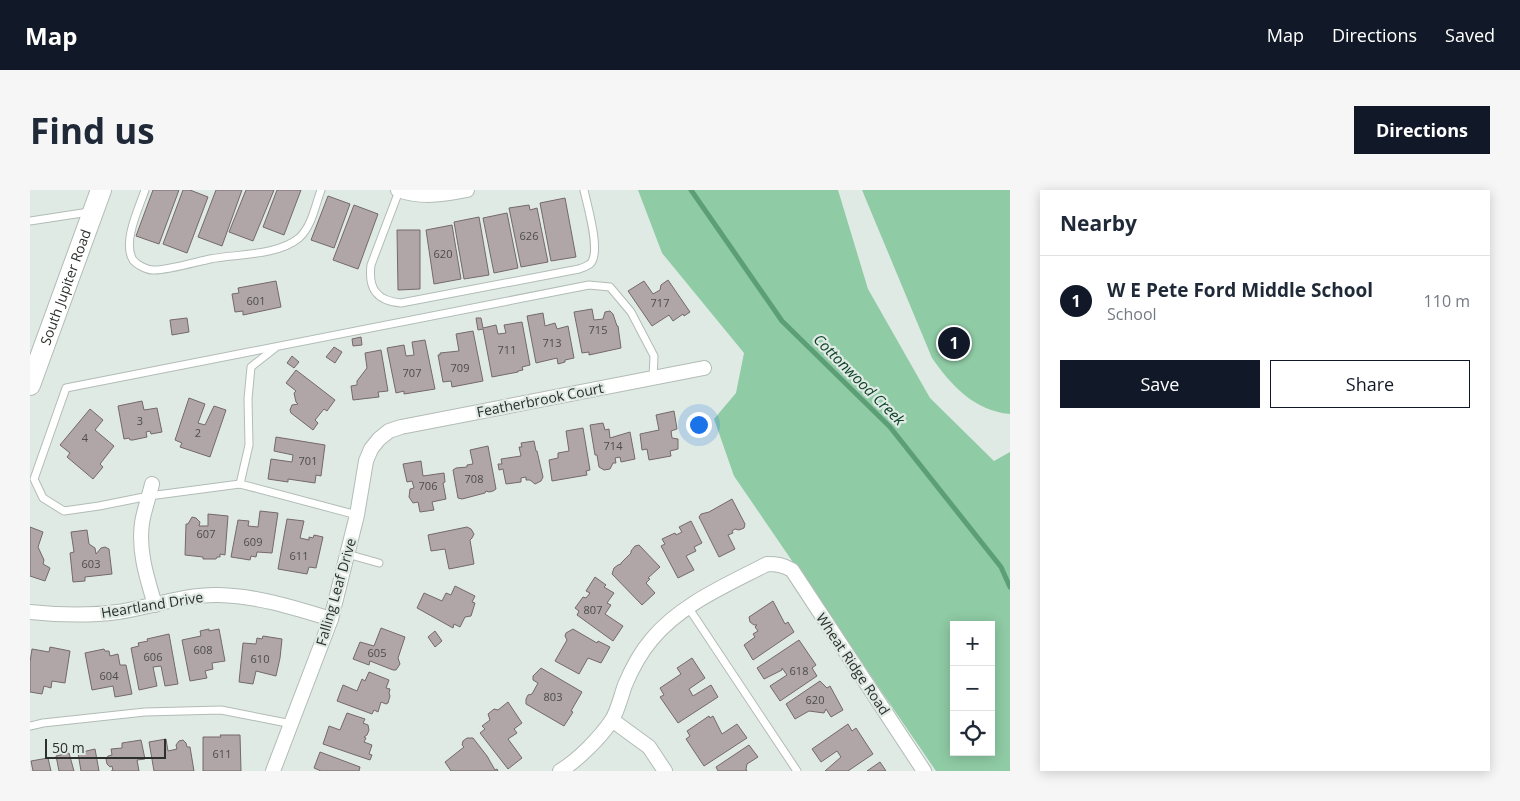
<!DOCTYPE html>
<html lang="en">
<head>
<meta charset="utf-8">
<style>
  :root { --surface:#fff; --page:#f6f6f7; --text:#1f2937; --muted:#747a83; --line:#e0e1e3; --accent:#111827 }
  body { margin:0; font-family:"Open Sans",sans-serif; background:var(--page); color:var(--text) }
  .controls { position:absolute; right:15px; bottom:15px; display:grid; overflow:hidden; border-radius:0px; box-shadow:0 2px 12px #0003 }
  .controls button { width:45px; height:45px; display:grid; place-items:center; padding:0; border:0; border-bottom:1px solid var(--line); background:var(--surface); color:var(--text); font:25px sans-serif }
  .scale { position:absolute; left:15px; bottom:12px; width:121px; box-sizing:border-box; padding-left:5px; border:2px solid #2c302d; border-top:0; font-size:14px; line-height:18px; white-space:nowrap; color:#2c302d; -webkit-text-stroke:4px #e0eae4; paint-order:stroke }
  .you { position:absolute; left:668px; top:234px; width:18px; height:18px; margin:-12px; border:4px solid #fff; border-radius:50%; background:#1a73e8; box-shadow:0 0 0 8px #1a73e833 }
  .badge { display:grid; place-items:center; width:32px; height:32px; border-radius:50%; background:var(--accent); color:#fff; font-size:16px; font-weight:700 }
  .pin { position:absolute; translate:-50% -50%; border:2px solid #fff; box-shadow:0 1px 5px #0006 }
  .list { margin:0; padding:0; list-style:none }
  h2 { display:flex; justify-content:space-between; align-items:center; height:65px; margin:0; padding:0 20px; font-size:21px }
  h2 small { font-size:16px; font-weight:400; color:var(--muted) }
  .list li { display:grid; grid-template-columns:32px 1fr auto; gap:15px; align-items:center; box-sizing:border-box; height:90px; padding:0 20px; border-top:1px solid var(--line) }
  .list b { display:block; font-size:19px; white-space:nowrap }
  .list p { margin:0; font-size:16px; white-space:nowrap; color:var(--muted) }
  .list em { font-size:16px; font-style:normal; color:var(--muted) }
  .actions { display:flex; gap:10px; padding:15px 20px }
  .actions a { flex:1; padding:11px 0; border:1px solid var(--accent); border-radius:0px; text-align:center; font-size:18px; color:var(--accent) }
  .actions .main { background:var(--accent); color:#fff }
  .icon { flex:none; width:28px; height:28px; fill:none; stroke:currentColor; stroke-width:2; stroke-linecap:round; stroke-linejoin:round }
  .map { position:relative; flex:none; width:980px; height:581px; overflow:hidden; border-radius:0px }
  header { display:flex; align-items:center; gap:30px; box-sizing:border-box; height:70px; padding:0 25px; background:var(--accent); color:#fff }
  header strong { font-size:24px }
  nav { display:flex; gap:28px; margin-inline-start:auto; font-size:18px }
  .intro { display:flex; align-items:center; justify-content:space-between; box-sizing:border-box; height:120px; padding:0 30px }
  h1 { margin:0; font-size:35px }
  .button { padding:12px 22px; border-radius:0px; background:var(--accent); color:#fff; font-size:18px; font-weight:700 }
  main { display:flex; gap:30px; padding:0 30px }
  aside { flex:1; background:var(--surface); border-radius:0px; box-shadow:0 2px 12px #0003 }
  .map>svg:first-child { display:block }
  .green { fill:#8fcba5; fill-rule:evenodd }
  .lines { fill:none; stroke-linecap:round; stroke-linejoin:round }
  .stream { stroke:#5c9f77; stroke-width:5 }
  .building { fill:#b0a5a7; stroke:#74696b }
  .lane-casing { stroke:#b2bcb6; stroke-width:9 }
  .street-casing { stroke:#b2bcb6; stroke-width:16 }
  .secondary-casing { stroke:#b2bcb6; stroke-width:22 }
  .lane { stroke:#fff; stroke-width:7 }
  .street { stroke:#fff; stroke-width:14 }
  .secondary { stroke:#fff; stroke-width:20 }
  .labels { text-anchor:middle; stroke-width:4.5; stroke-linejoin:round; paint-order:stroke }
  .number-label { font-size:11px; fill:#4d4d4c }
  .street-label { font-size:14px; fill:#2c302d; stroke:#e0eae4 }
  .water-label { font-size:15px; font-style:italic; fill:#0c4227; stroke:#e0eae4 }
</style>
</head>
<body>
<header>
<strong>Map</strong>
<nav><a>Map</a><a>Directions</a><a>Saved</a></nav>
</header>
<div class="intro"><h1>Find us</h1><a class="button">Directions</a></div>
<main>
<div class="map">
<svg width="980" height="581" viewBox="0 0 980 581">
  <rect width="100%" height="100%" fill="#e0eae4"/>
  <g class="green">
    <path d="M608,0h200l30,99 62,109 64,63 16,-9v319h-74l-202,-295 -20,-57 22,-26 8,-40 -82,-100zM924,435h37v127h-37z"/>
    <path d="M832,0h148v224c-36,-3 -59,-29 -78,-56z"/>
  </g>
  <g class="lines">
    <polyline class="stream" points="661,0 752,131 860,237 971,377 980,397"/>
  </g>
  <g class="building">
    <polygon points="123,0 149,0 129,54 106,46"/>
    <polygon points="153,0 160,0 178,7 157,63 133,54"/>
    <polygon points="186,0 212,0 192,56 168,47"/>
    <polygon points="216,0 244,0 223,51 199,42"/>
    <polygon points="247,0 271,0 254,45 233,37"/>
    <polygon points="298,6 320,14 304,58 281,50"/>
    <polygon points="535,8 546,67 521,71 510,13"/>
    <polygon points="324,15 348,24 328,79 303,70"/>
    <polygon points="499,15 500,20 507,18 518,72 491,77 479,18"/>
    <polygon points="477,23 488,78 464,83 453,28"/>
    <polygon points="449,27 459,85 434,89 424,32"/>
    <polygon points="422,35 431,89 404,94 396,40"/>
    <polygon points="367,40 390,40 390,99 368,100"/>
    <polygon points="638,90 660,122 654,126 653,124 643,131 639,125 622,136 598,101 614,91 623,104 630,100 631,95"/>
    <polygon points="246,91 251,117 213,125 213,121 205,122 202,104 209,103 208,98"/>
    <polygon points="562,119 564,130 573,129 575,122 580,121 583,124 587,136 588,136 591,158 559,165 559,162 552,163 544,122"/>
    <polygon points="513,123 515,136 525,133 527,139 538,136 544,168 535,170 535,172 528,174 527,168 506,173 497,126"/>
    <polygon points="157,128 159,142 142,145 140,130"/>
    <polygon points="446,128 451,128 453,138 466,135 468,144 476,143 474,135 492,132 500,175 492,177 493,180 488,181 488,182 462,187 453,139 448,140"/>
    <polygon points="443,141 453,191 422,197 421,191 413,192 408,165 410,165 410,163 429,161 426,144"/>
    <polygon points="331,147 332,155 323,156 322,149"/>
    <polygon points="395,150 405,199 374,204 374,201 366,203 357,158 374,155 376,166 384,165 382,152"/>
    <polygon points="304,157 312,162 305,173 296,167"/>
    <polygon points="351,160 358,201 348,202 349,207 323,210 321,196 327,195 327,191 337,178 335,163"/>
    <polygon points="262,166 269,172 264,178 257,173"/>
    <polygon points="266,180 305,210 297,221 294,219 285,230 288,233 283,240 261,223 260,220 262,215 268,214 266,212 264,203 266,201 256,193"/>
    <polygon points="159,208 175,214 168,233 175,235 184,216 196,220 180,267 150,257 152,253 145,250"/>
    <polygon points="112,211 114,220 127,218 132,242 121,244 120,241 116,242 117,247 103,250 100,250 99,248 94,249 88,216"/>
    <polygon points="60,219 73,230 65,240 84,256 70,274 73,277 63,289 37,267 40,263 30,255"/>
    <polygon points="644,221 647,239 641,241 642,248 648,249 648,259 640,261 641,266 619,270 617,259 612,260 610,244 629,240 626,225"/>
    <polygon points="573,233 575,240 579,239 580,248 600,242 605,269 591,272 590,267 585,268 586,273 583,273 580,279 574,280 569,277 567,265 565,265 560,235"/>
    <polygon points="553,238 560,280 556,281 557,285 522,291 519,270 528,268 528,263 539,261 536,241"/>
    <polygon points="246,247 295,255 291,286 286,285 285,293 258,289 258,292 238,289 241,269 262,272 263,265 244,261"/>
    <polygon points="504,251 506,261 507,261 513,287 511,291 505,294 500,290 496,290 496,287 491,288 491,292 476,294 473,279 469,280 468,274 472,274 471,269 491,266 489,257 492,257 491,253"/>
    <polygon points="458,256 466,299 463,301 459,302 456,301 455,303 432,309 428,308 423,280 426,278 437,277 437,275 443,274 440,260"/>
    <polygon points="391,271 393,286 414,283 415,292 413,293 416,309 402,312 404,320 390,322 388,312 383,313 379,307 380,299 384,298 382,291 377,292 373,274"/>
    <polygon points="702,309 715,334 714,338 709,340 705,339 702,341 703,343 698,345 705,359 689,367 669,327 671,324 679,322"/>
    <polygon points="230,321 248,323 242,363 227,362 226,367 221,366 220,370 201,367 208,330 219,331 218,336 228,337"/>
    <polygon points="178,324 198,326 195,365 190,364 190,367 187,367 186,369 173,369 173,367 155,365 156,334 158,334 162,327 166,328 170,332 169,336 178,336"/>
    <polygon points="257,329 274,331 270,348 279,350 279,347 283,348 284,345 293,347 286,378 279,377 277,384 248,379"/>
    <polygon points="661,331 672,353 664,357 666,361 656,366 664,380 648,388 631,356 635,354 632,349 645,343 646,345 652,342 649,337"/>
    <polygon points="0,337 13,342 8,357 14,370 13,374 20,378 15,391 0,386"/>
    <polygon points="437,337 441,339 444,344 442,348 440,350 444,374 419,379 415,359 401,361 398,345"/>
    <polygon points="57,340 59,354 65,358 66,364 71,358 75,357 79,359 82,384 55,387 55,391 43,392 40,363 44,362 41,342"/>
    <polygon points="609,355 630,377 618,388 620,389 616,393 625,403 612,415 582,384 584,378 588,375 591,374 591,373 601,363 601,361 605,356"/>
    <polygon points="565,387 576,395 574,397 584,403 577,413 581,415 575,424 593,436 583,451 547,425 549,421 545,418 553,407 556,408 560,403 556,401"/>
    <polygon points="425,396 445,406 442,412 445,413 441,426 435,427 430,437 424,434 423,438 387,418 394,403 412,411 416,403 421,405"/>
    <polygon points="743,411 755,434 758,432 764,442 723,470 714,455 725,447 723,444 728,441 725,437 727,435 724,435 720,432 719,427"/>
    <polygon points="351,438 375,447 368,468 370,474 366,480 363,480 340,471 339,475 323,469 330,452 344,456"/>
    <polygon points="179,439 179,441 189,439 195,471 182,473 183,479 175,481 177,488 160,491 152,450 171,446 170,441"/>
    <polygon points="543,439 567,453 568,451 580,457 571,473 558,468 549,484 525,471 537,450 535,446 536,443"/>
    <polygon points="405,441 412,451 405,457 398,447"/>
    <polygon points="139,444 148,494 135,496 131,476 123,477 127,496 109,500 101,458 109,456 108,453 118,451 117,449"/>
    <polygon points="233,446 252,449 250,468 246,486 226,481 223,494 209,492 213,453 226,454 227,448 232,449"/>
    <polygon points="769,450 786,475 782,478 787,486 750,511 740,496 757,485 752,478 752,480 734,489 727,478"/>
    <polygon points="20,457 40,461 35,493 22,491 21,498 14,496 12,504 0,502 0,472 2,459 19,462"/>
    <polygon points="74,459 75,461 79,461 80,466 88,464 90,475 96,475 102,504 85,507 83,496 62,500 55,463"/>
    <polygon points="662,468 675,488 659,499 663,506 681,495 688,507 648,533 630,507 634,505 630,498 651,484 647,478"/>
    <polygon points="511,478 552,502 541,521 543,522 534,536 496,514 496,509 498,505 502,504 508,493 503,490 503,486"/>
    <polygon points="339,482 359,490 356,498 360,499 359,503 360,506 358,513 356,514 351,512 348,522 344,520 342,524 307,511 313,495 327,501 332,489 335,491"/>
    <polygon points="790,491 797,498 800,496 813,520 801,527 796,519 794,523 779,521 765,529 756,514"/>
    <polygon points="478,512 492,533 484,539 487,543 478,549 492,568 478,579 450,543 455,539 452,536 460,530 458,524 464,519 468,520"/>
    <polygon points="317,523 335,529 333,533 338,535 339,540 337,545 334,547 336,548 334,552 342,555 339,564 342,565 340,570 293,554 299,536 310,540"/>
    <polygon points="679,526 680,528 683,526 692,544 707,534 717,548 674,576 656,549 660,546 657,541"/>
    <polygon points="818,534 822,541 826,538 843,564 818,581 795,581 811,567 807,561 791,572 782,559"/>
    <polygon points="190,545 210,545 211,581 173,581 173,547 191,547"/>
    <polygon points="437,548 443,548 457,566 465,580 467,579 468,581 421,581 415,572 434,557 432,555 433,551"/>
    <polygon points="136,549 138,561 147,559 146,555 149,551 153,550 156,553 157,557 160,557 164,581 124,581 119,552"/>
    <polygon points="111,550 115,569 107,570 109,581 81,581 83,581 82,576 80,577 77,574 76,569 78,566 82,565 81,559 92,558 92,553"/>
    <polygon points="719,555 728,567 717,574 716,579 717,581 688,581 686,577"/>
    <polygon points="65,559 69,581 51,581 48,563"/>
    <polygon points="290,562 330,577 329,581 291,581 284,578"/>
    <polygon points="39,563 44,581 29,581 26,566"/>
    <polygon points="18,568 21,581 3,581 1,571"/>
    <polygon points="850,572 856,581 837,581"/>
  </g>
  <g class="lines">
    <defs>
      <g id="lane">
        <path d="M115,0c-6,18 -23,52 -12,70 4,5 14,10 20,10 12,1 43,-8 57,-11 26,-5 67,-3 89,-21 13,-12 16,-32 22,-48"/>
        <path d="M369,1l-28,74c-3,24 6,36 30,38l178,-34c3,-1 8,-3 11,-5 12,-11 -3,-59 -6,-74"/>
        <polyline points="0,31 59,22"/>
        <polyline points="210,294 219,255 218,209 221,177 245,158"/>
        <polyline points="327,325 210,294 119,306 69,316 34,321 13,308 4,289 36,198 559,95 580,97 601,122 624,166 623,188"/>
        <polyline points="317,364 349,373"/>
        <polyline points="658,417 767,581"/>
        <polyline points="0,536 13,533 115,522 191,520 262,534"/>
      </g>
      <g id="street">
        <path d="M368,0c24,8 44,5 69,0"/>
        <path d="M122,294c-3,13 -8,26 -10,39 -4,28 5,55 13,82"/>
        <path d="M0,422c29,3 58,4 88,0 33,-5 67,-18 101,-17 39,1 76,13 112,24"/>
        <polyline points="582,530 619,557 635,581"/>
        <polyline points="243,581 301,429 327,325 336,271 341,259 349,249 359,241 371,237 674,178"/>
        <path d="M530,581c18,-11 40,-33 52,-51 6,-10 9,-24 13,-35 7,-17 16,-33 27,-46 29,-35 75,-54 115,-75 10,0 16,1 25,6l132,201"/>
      </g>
      <g id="secondary">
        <path id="s1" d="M0,195l71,-195"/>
      </g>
    </defs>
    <use href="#lane" class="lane-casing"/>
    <use href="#street" class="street-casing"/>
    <use href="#secondary" class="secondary-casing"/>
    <use href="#lane" class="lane"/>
    <use href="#street" class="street"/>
    <use href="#secondary" class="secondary"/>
  </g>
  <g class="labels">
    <g class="number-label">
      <text x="499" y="50">626</text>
      <text x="413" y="68">620</text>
      <text x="226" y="115">601</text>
      <text x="630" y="117">717</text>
      <text x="568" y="144">715</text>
      <text x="522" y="157">713</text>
      <text x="477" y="164">711</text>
      <text x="430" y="182">709</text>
      <text x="382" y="187">707</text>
      <text x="110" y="235">3</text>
      <text x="168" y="247">2</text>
      <text x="55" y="252">4</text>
      <text x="583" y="260">714</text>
      <text x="278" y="275">701</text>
      <text x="444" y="293">708</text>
      <text x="398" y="300">706</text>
      <text x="176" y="348">607</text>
      <text x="223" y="356">609</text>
      <text x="269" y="370">611</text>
      <text x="61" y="378">603</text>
      <text x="563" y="424">807</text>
      <text x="173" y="464">608</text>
      <text x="347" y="467">605</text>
      <text x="123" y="471">606</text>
      <text x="230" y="473">610</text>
      <text x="769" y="485">618</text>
      <text x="79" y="490">604</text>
      <text x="523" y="511">803</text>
      <text x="785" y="514">620</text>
      <text x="192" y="568">611</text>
    </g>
    <g class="street-label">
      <text dy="5" stroke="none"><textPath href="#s1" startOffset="104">South Jupiter Road</textPath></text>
      <text transform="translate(510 210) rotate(-11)" y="5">Featherbrook Court</text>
      <text transform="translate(306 402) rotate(-74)" y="5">Falling Leaf Drive</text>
      <text transform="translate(122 415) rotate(-9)" y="5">Heartland Drive</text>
      <text transform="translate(823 474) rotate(56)" y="5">Wheat Ridge Road</text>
    </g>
    <g class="water-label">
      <text transform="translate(829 190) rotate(45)" y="5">Cottonwood Creek</text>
    </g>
  </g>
</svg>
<div class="controls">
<button>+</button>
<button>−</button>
<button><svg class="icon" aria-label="locate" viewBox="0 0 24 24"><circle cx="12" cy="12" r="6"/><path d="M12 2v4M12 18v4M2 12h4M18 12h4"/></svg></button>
</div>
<div class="scale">50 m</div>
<div class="you"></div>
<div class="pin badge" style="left:924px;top:153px">1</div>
</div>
<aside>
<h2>Nearby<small></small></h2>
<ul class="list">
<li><span class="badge">1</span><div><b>W E Pete Ford Middle School</b><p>School</p></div><em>110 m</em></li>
</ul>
<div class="actions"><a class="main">Save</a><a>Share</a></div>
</aside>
</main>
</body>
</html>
